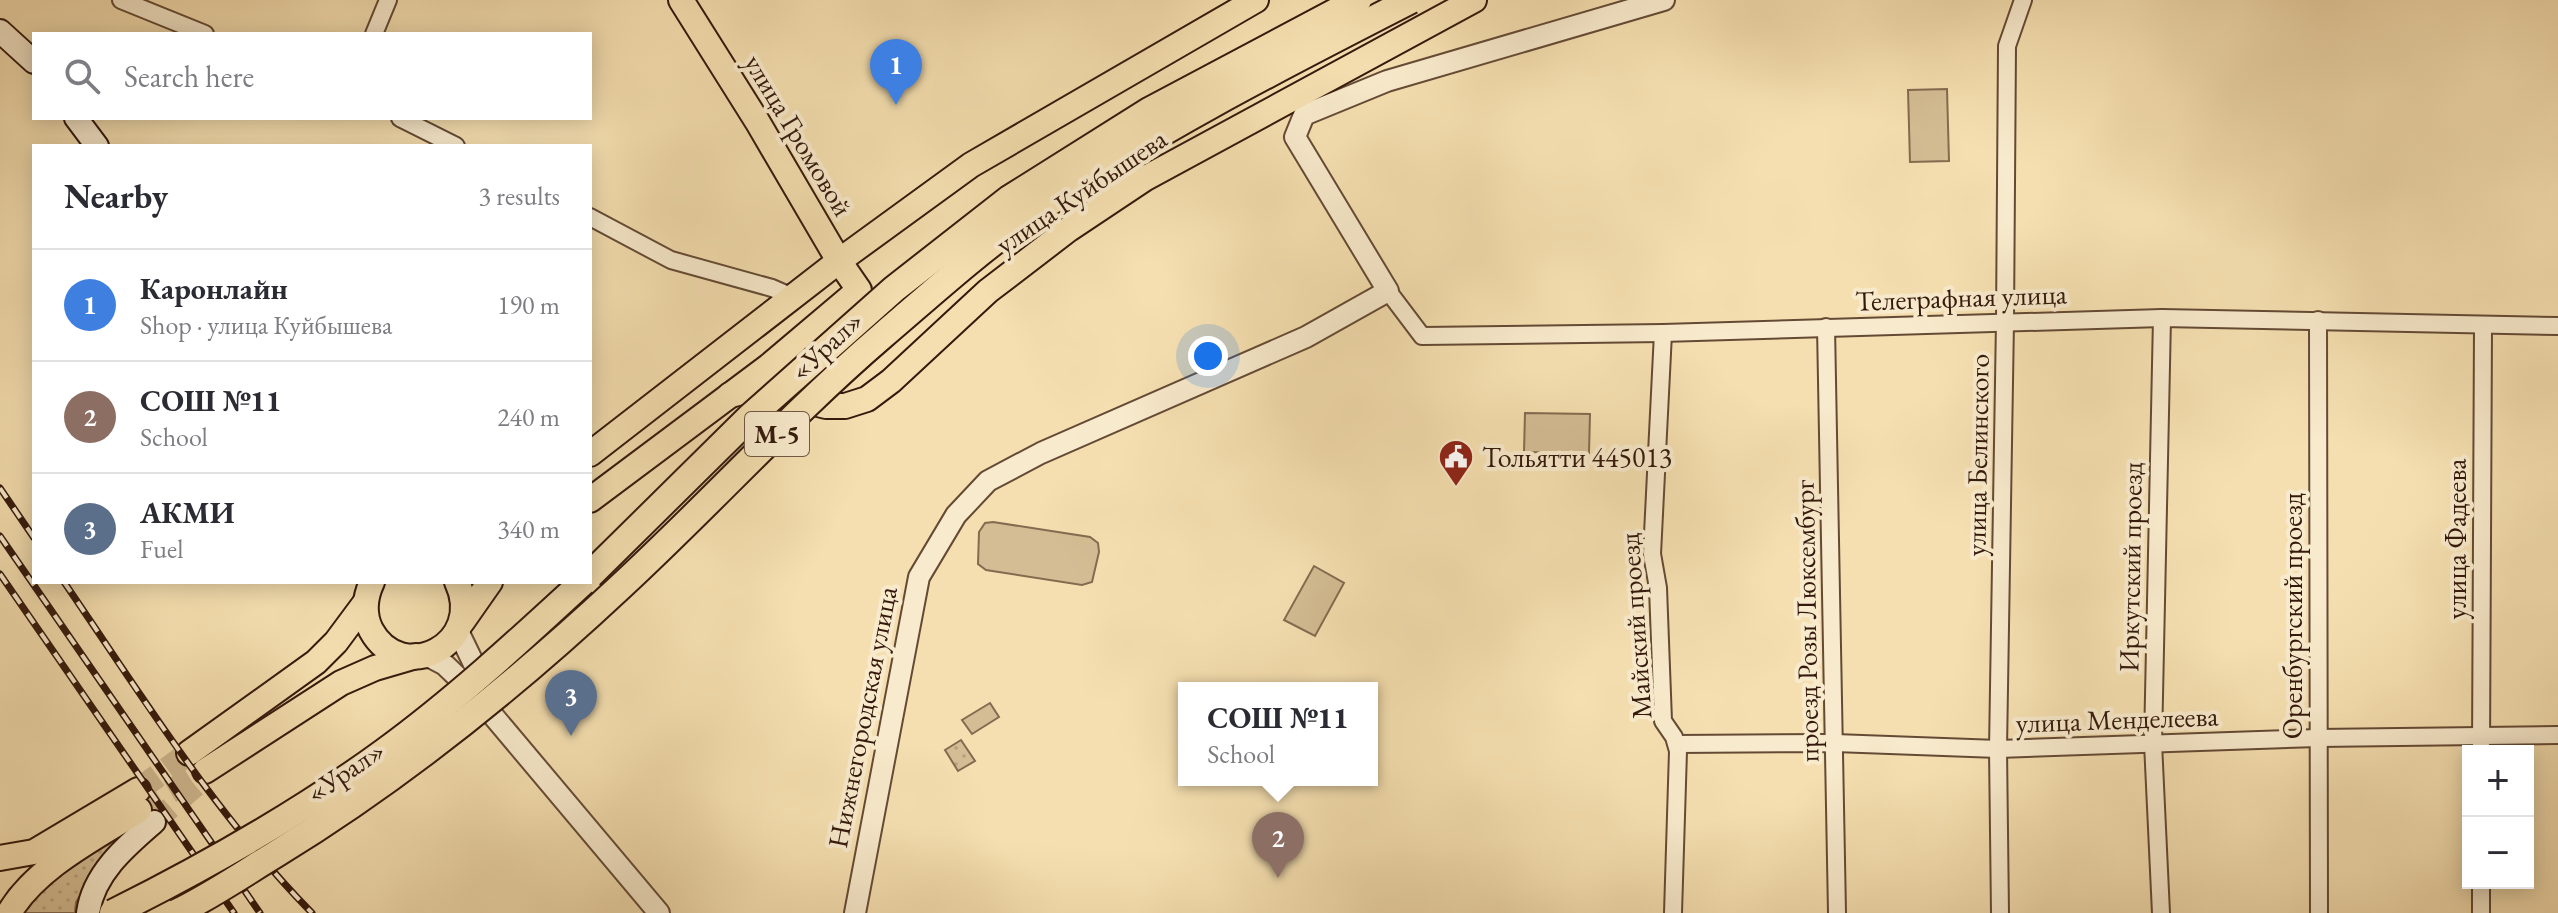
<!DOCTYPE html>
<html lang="en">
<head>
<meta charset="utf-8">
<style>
  :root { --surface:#fff; --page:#f2f2f3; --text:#2b2b33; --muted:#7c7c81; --line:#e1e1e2; --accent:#db2777 }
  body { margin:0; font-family:"EB Garamond",serif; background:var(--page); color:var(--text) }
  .controls { position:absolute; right:24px; bottom:24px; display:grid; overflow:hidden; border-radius:0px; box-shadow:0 4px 20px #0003 }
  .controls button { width:72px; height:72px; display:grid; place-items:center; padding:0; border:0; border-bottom:2px solid var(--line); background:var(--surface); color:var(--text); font:40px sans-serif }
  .you { position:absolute; left:1208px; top:356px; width:28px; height:28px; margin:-20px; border:6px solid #fff; border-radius:50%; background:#1a73e8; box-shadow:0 0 0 12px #1a73e833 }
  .badge { display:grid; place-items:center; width:52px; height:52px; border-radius:50%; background:var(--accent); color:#fff; font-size:26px; font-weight:700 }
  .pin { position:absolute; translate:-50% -66px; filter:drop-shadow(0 2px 4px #0008) }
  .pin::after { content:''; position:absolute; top:42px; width:28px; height:24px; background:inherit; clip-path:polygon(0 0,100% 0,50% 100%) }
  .popup { position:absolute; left:1178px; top:682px; width:200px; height:104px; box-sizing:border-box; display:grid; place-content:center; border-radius:0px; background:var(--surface); filter:drop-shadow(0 2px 6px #0005); font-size:26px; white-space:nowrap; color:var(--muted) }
  .popup b { font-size:30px; color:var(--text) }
  .popup::after { content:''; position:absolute; left:50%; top:100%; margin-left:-16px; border:16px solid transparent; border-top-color:var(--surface) }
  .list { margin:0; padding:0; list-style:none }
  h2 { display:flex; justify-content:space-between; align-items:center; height:104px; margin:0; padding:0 32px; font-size:34px }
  h2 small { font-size:26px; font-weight:400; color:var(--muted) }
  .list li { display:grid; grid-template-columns:52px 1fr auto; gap:24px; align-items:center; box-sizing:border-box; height:112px; padding:0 32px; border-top:2px solid var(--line) }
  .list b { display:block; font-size:30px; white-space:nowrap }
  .list p { margin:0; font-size:26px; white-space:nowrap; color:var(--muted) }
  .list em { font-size:26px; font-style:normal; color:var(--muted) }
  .icon { flex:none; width:44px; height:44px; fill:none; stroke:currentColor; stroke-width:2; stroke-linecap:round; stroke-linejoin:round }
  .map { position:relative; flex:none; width:2558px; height:913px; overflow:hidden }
  .search { position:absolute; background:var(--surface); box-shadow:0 4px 20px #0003; left:32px; top:32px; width:560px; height:88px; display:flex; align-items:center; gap:20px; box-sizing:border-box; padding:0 28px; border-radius:0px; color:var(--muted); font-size:30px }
  .panel { position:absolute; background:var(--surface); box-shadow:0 4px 20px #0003; left:32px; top:144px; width:560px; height:440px; border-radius:0px }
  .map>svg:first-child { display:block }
  .grass { fill:url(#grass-dots); stroke:#846b50; stroke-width:2 }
  .garden { fill:#d4bd94; stroke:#846b50; stroke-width:2 }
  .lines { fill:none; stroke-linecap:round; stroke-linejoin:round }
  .secondary-tunnel { stroke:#ceb78f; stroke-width:22; stroke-dasharray:22 11; stroke-linecap:butt }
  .primary-tunnel { stroke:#ceb78f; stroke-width:24; stroke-dasharray:24 12; stroke-linecap:butt }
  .minor-casing { stroke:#644a35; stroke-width:20 }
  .tertiary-casing { stroke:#644a35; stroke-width:24 }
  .secondary-casing { stroke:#34190c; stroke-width:26 }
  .primary-casing { stroke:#34190c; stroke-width:28 }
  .minor { stroke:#f8eacc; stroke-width:16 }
  .tertiary { stroke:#f8eacc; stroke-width:20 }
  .secondary { stroke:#f8eacc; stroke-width:22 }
  .primary { stroke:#f5dfb0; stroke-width:24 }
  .rail-casing { stroke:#34190c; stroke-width:7 }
  .rail { stroke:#f8eacc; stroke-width:4; stroke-dasharray:12; stroke-linecap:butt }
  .trunk-bridge-casing { stroke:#34190c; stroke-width:30; stroke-linecap:butt }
  .trunk-bridge { stroke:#f5dfb0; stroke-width:26 }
  .labels { text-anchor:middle; stroke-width:8; stroke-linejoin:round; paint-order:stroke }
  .shield { fill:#f8eacc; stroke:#6f5846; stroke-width:2 }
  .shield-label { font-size:26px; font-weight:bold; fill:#34190c }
  .street-label { font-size:28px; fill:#34190c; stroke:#f8eacc }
  .poi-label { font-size:28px; fill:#34190c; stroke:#f8eacc; text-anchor:start }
</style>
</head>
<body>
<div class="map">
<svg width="2558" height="913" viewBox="0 0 2558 913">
  <defs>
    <pattern id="grass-dots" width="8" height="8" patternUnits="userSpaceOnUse" patternTransform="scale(2)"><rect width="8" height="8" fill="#d4bd94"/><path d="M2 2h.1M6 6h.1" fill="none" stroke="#b7a27e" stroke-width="1.8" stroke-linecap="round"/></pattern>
  </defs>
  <rect width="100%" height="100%" fill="#f5dfb0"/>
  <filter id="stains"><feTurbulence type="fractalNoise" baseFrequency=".0025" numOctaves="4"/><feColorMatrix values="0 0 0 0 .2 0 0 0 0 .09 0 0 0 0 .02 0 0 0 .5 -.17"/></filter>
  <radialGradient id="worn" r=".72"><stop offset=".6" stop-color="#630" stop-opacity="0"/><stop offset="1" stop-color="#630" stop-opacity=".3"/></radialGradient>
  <g class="grass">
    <polygon points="961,740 975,761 958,771 945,750"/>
    <polygon points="112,836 116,839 76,902 75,913 23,913 41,888"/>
  </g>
  <g class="garden">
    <polygon points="1947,89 1949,161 1910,162 1908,90"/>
    <polygon points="1525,413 1590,414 1589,453 1524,452"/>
    <polygon points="993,522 1090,537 1098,543 1099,552 1092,582 1082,585 986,570 978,564 979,532 985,523"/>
    <polygon points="1314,566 1344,583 1315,636 1284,620"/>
    <polygon points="990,703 999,717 972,734 962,720"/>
  </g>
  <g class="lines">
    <polyline class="secondary-tunnel" points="154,822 204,779"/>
    <g class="primary-tunnel">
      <polyline points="138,790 189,753"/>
      <polyline points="139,810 205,771"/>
    </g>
    <defs>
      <g id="minor">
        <polyline points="121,0 205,34"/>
        <polyline points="374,34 388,0"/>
        <polyline points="400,118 456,146"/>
        <polyline points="590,217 671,260 772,288 795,298"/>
        <polyline points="1388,291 1422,336 1663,333 2162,318 2558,326"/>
        <polyline points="2318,320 2319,913"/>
        <polyline points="1826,327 1837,913"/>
        <polyline points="1663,333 1652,554 1658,588 1663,721 1674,737 1678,751 1673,913"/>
        <polyline points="1677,744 1835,743 1998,749 2318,738 2558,735"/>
        <polyline points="2481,751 2483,326"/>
        <polyline points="2000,913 1998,749 2005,321 2007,46 2023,0"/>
        <polyline points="2161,913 2153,743 2162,318"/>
        <polyline points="2481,913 2481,883"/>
      </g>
      <g id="tertiary">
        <polyline points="458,631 485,687"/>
        <polyline points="426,655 445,665 474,693 659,913"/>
        <polyline points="855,913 919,577 956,515 988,481 1041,453 1306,337 1388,291 1295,137 1304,115 1387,81 1664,0"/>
      </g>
      <g id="secondary">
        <polyline points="0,31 34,62"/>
        <polyline points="76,118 97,146"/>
        <path d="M88,913c5,-39 38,-67 66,-91"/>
      </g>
      <g id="primary">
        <polyline points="730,395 750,390 767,391 826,406 845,406 867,399 891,381 988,291 1069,229 1144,179 1474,0"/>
        <polyline points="590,454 839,261 971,165 1256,0"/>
        <polyline points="590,500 769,366 859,290 839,261 757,121 681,0"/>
        <path d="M372,582c-7,15 -9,32 -1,48 31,57 115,14 86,-48"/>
        <polyline points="462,622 490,582"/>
        <polyline points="189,753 316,662 336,642 365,603"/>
        <polyline points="205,771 341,683 375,668 416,656"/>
        <polyline points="0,858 34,852 138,790"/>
        <path d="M9,913c27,-46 86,-75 130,-103"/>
      </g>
    </defs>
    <use href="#minor" class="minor-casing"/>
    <use href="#tertiary" class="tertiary-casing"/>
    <use href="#secondary" class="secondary-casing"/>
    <use href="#primary" class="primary-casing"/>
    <use href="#minor" class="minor"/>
    <use href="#tertiary" class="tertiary"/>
    <use href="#secondary" class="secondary"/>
    <use href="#primary" class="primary"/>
    <defs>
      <g id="rail">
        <polyline points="0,488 34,538"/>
        <polyline points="0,536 260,913"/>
        <polyline points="0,574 234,913"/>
        <path d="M64,582c78,114 151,232 248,331"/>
      </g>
    </defs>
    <use href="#rail" class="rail-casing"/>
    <use href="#rail" class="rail"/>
    <defs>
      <g id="trunk-bridge">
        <polyline points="590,575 750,417 894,289 1009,199 1149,111 1358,0"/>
        <path d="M113,913c94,-47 186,-99 271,-161 70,-51 135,-111 199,-170"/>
        <path d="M176,913c35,-17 67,-39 100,-59 124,-76 236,-166 343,-266 89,-82 171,-173 263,-252 47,-40 94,-83 144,-118 121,-83 254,-151 385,-218"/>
      </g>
    </defs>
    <use href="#trunk-bridge" class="trunk-bridge-casing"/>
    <use href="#trunk-bridge" class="trunk-bridge"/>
  </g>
  <defs>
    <symbol id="civic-pin" viewBox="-11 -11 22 30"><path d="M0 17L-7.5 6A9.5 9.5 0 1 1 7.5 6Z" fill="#8f2418" stroke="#f8eacc"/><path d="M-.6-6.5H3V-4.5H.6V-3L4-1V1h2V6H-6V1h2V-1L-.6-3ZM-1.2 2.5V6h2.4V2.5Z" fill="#fff"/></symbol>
  </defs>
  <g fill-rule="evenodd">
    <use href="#civic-pin" x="1436" y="437" width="40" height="54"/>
  </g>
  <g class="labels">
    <rect class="shield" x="745" y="412" width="64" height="44" rx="6"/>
    <g class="shield-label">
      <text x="777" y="443">М-5</text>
    </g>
    <g class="street-label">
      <text transform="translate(799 135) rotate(59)" y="10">улица Громовой</text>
      <text transform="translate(1081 191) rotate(-34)" y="10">улица Куйбышева</text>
      <text transform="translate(1961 297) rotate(-2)" y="10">Телеграфная улица</text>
      <text transform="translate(826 345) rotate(-43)" y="10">«Урал»</text>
      <text transform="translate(1977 455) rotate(-89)" y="10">улица Белинского</text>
      <text transform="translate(2456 539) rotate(-90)" y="10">улица Фадеева</text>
      <text transform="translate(2130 567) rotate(-89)" y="10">Иркутский проезд</text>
      <text transform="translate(2292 616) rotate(-90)" y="10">Оренбургский проезд</text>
      <text transform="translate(1806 621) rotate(-91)" y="10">проезд Розы Люксембург</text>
      <text transform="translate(1635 626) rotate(-94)" y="10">Майский проезд</text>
      <text transform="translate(862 717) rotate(-79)" y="10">Нижнегородская улица</text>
      <text transform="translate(2117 719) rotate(-2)" y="10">улица Менделеева</text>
      <text transform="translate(345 771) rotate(-34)" y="10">«Урал»</text>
    </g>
    <g class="poi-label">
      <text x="1482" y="467">Тольятти 445013</text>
    </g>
  </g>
  <rect width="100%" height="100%" filter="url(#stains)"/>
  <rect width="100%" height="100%" fill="url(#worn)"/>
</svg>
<div class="controls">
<button>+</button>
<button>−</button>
</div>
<div class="you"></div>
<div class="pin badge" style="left:896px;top:105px;background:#3f7fe0">1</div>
<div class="pin badge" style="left:1278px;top:878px;background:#8d6e63">2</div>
<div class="popup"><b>СОШ №11</b>School</div>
<div class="pin badge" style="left:571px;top:736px;background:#5c6f8a">3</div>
<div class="search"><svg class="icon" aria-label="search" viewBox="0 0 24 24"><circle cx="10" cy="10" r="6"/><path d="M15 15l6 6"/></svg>Search here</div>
<section class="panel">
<h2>Nearby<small>3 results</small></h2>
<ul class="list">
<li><span class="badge" style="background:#3f7fe0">1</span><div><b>Каронлайн</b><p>Shop · улица Куйбышева</p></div><em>190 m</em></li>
<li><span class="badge" style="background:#8d6e63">2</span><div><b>СОШ №11</b><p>School</p></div><em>240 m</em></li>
<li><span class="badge" style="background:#5c6f8a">3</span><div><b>АКМИ</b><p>Fuel</p></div><em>340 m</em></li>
</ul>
</section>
</div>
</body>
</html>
